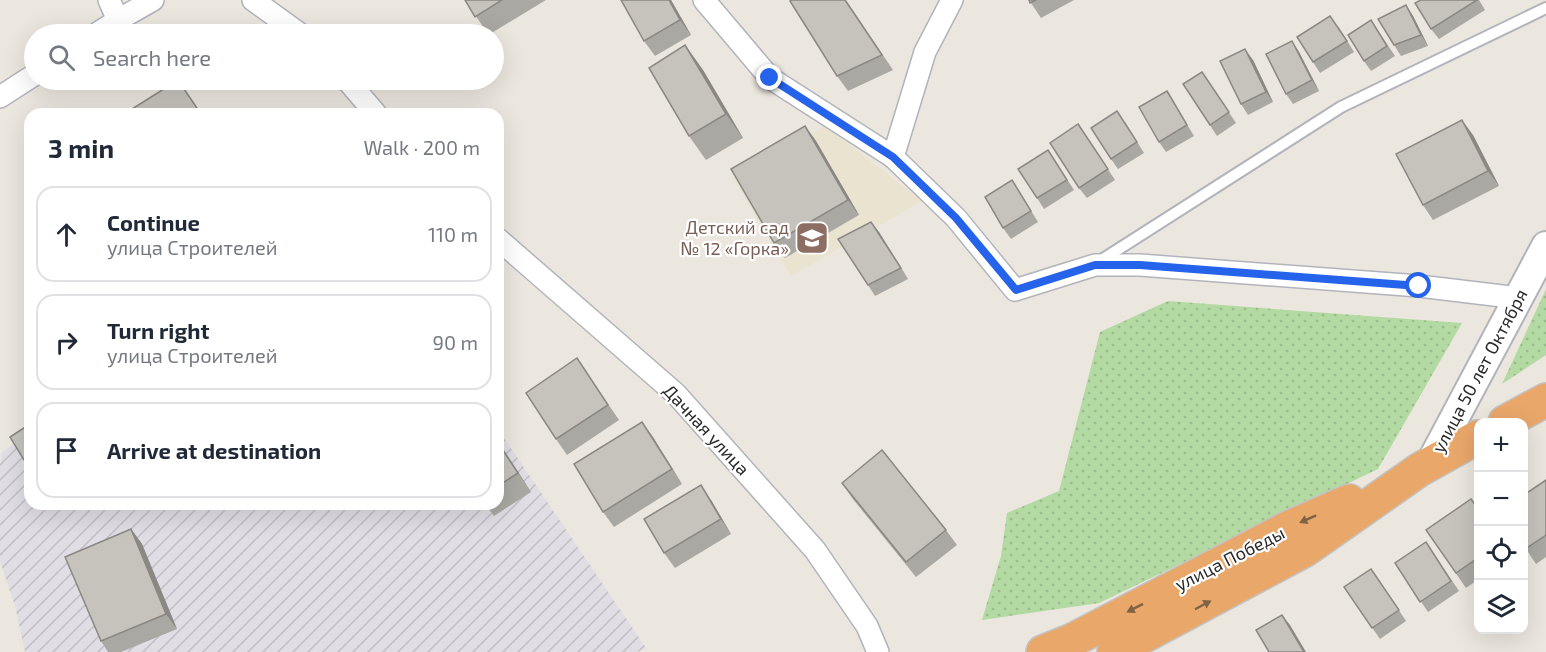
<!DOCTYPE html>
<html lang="en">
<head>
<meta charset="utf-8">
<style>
  :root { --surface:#fff; --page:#f6f6f7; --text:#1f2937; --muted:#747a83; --line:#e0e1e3 }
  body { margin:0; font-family:"Exo 2",sans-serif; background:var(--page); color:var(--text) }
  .controls { position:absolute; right:18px; bottom:18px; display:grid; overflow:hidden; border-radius:12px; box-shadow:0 6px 24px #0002 }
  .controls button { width:54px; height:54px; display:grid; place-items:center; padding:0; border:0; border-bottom:2px solid var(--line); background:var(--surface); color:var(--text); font:30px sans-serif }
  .stop { position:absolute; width:18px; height:18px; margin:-14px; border:4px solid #2563eb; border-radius:50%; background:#fff }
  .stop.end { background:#2563eb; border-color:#fff; box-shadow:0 2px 6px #0008 }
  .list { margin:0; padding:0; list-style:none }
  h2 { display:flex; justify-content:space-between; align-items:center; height:78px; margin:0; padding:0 24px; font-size:26px }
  h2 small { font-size:20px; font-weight:400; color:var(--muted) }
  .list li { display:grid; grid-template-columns:39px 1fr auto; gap:18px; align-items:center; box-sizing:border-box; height:96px; margin:0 12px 12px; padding:0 12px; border:2px solid var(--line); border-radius:18px }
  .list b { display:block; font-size:22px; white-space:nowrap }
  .list p { margin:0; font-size:20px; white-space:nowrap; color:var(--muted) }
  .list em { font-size:20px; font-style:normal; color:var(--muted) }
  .icon { flex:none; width:33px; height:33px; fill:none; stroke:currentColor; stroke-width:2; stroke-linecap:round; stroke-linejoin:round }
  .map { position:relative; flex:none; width:1546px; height:652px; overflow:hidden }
  .search { position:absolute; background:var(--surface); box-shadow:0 6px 24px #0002; left:24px; top:24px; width:480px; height:66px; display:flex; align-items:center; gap:15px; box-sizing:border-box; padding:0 21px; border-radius:33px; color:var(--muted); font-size:22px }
  .panel { position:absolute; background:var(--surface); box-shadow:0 6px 24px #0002; left:24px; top:108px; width:480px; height:402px; border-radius:18px }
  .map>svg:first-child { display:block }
  .industrial { fill:url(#industrial-furrows) }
  .education { fill:#eae3d0 }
  .grass { fill:url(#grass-dots) }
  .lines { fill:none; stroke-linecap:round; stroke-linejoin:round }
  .lane-casing { stroke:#b2b4bc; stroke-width:14 }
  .street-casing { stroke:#b2b4bc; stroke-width:24 }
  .secondary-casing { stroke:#b2b4bc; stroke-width:32 }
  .highway-casing { stroke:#c3c3c3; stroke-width:36 }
  .lane { stroke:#fff; stroke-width:10 }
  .street { stroke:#fff; stroke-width:21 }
  .secondary { stroke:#fff; stroke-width:28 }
  .highway { stroke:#eaa76a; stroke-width:33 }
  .wall { fill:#aaa8a3 }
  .shaded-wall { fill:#8b8884 }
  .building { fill:#c6c3bd; stroke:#8b8884; stroke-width:1.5 }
  .oneway { fill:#806247 }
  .route { stroke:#2563eb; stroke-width:8 }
  .labels { text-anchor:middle; stroke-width:4.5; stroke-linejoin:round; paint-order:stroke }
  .education-label { font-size:18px; fill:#785e54; stroke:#fff; text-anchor:end }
  .street-label { font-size:18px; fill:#2a2a2a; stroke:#fff }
</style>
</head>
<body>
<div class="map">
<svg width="1546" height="652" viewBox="0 0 1546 652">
  <defs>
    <pattern id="industrial-furrows" width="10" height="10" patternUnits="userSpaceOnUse" patternTransform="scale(1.5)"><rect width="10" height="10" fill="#e0dee4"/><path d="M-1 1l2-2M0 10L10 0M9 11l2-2" fill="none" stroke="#c0bfc4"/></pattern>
    <pattern id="grass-dots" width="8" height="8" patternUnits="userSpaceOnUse" patternTransform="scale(1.5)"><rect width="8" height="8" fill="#b3daa2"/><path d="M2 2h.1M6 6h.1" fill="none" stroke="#9abb8c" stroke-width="1.8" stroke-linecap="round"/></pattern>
  </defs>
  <rect width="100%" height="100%" fill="#ebe6de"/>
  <polygon class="industrial" points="498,429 646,648 637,652 25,652 15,606 0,561 0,465 2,452 30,433 30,504 498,504"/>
  <polygon class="education" points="825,126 922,201 791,276 733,178"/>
  <g class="grass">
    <polygon points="1546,289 1546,355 1502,384"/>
    <polygon points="1168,301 1462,323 1378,469 1099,603 982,620 1001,556 1007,513 1059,491 1100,332"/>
  </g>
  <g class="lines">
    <defs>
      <polyline id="lane" points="1100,261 1341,107 1546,8"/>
      <g id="street">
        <polyline points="109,0 118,20 153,0"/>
        <polyline points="253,0 300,34"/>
        <polyline points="704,0 770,78 893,157 956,218 1015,290 1095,265 1140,265 1419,286 1519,298"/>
        <polyline points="96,34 118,20"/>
        <polyline points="347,80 376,114"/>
        <polyline points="0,97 34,75"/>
        <polyline points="893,157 925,52 952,0"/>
        <polyline points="498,239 676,394 815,550 867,626 878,652"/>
      </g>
      <polyline id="secondary" points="1430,464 1546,246"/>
      <g id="highway">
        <polyline points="1505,422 1546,400"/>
        <polyline points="1043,652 1073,640 1290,527 1349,501"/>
        <polyline points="1114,652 1305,550 1419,470 1478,437"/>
      </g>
    </defs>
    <use href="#lane" class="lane-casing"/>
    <use href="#street" class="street-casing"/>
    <use href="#secondary" class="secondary-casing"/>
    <use href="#highway" class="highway-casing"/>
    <use href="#lane" class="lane"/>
    <use href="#street" class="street"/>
    <use href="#secondary" class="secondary"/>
    <use href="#highway" class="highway"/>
  </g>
  <g class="wall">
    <polygon points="465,0 546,0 490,34 488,34"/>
    <polygon points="671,0 691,35 655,56 644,41"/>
    <polygon points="846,0 893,70 848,91 837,76"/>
    <polygon points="1029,0 1074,0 1041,18"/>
    <polygon points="1421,0 1479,0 1485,10 1439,39 1431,29"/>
    <polygon points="1406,5 1413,16 1428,46 1401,56 1394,45"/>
    <polygon points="1371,20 1395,56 1371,71 1364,61"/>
    <polygon points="1338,26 1354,52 1320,73 1313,62"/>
    <polygon points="1292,41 1299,52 1319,91 1293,104 1286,94"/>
    <polygon points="685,45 703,70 743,138 706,160 689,136"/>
    <polygon points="1253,60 1273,102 1248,115 1241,104"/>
    <polygon points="1202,72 1236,123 1217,136 1183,84"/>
    <polygon points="1167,91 1194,136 1166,152 1159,142"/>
    <polygon points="1125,122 1144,153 1118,169 1111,159"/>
    <polygon points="1078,124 1115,180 1087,198 1079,188"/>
    <polygon points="805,126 816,141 859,215 785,258 774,243"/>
    <polygon points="1473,135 1499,186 1433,220 1423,205"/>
    <polygon points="1048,150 1074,190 1044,209 1037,198"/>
    <polygon points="1012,180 1038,222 1011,239 1003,228"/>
    <polygon points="879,232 908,279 875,296 868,285"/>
    <polygon points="577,358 619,420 567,455 556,439"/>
    <polygon points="642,422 682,484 614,527 603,512"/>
    <polygon points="498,441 531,492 494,516 485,504 498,504"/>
    <polygon points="1546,480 1546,557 1536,564 1524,546"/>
    <polygon points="842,483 946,530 957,545 916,577 852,498"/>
    <polygon points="711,500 731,534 675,568 664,553"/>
    <polygon points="1479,510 1479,579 1466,588 1426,530"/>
    <polygon points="131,529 142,544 177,629 121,652 108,652 101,641"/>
    <polygon points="1426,542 1459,591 1428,612 1395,563"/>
    <polygon points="1371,569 1406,621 1380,639 1344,587"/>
  </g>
  <g class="shaded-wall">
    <polygon points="669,0 671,0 691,35 680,20"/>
    <polygon points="1406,5 1413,16 1428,46 1421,35"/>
    <polygon points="1292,41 1299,52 1319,91 1312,80"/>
    <polygon points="685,45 703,70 743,138 726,114"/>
    <polygon points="1245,49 1253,60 1273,102 1266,92"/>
    <polygon points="1462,120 1473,135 1499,186 1488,171"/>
    <polygon points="805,126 816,141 859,215 848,200"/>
    <polygon points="871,222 879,232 908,279 901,268"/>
    <polygon points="642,422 653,437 682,484 672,469"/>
    <polygon points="498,441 531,492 518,473"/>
    <polygon points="701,485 711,500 731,534 721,519"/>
    <polygon points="131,529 142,544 177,629 166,614"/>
    <polygon points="1282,615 1290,625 1306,652 1304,652"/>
  </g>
  <g class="building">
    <polygon points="465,0 502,0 475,17"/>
    <polygon points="621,0 669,0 680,20 644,41"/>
    <polygon points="792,0 845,0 882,55 837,76 790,1"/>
    <polygon points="1029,0 1036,0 1030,3"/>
    <polygon points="1421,0 1477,0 1431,29 1415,3"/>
    <polygon points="1406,5 1421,35 1394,45 1378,19"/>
    <polygon points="1330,16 1347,41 1313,62 1297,37"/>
    <polygon points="1371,20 1387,46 1364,61 1348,35"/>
    <polygon points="1292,41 1312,80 1286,94 1266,54"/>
    <polygon points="685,45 726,114 689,136 649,68"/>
    <polygon points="1245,49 1266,92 1241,104 1220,61"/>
    <polygon points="1202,72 1229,112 1210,125 1183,84"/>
    <polygon points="178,80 201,114 124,114"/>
    <polygon points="1167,91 1187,125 1159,142 1139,107"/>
    <polygon points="1117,111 1137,142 1111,159 1091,128"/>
    <polygon points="1462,120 1488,171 1423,205 1396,154"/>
    <polygon points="1078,124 1108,169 1079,188 1050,143"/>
    <polygon points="805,126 848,200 774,243 731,169"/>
    <polygon points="1048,150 1067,180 1037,198 1018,169"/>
    <polygon points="1012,180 1031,211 1003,228 985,197"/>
    <polygon points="871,222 901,268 868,285 838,239"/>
    <polygon points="577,358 608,405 556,439 526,393"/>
    <polygon points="642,422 672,469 603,512 574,464"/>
    <polygon points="30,424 30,463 27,465 10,437"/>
    <polygon points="498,443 518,473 498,486"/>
    <polygon points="882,450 946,530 906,562 842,483"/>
    <polygon points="1546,480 1546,535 1525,549 1524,546 1524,495"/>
    <polygon points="701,485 721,519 664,553 644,519"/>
    <polygon points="1471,499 1479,510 1479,557 1456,573 1426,530"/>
    <polygon points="131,529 166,614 101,641 65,557"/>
    <polygon points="1426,542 1451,581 1420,602 1395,563"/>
    <polygon points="1371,569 1399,610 1372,628 1344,587"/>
    <polygon points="1282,615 1304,652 1269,652 1256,630"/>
  </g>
  <defs><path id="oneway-solid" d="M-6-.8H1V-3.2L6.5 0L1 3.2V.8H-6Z" transform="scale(1.5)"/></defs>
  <g class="oneway">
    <use href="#oneway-solid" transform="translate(1308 519) rotate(156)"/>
    <use href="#oneway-solid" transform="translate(1203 605) rotate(-28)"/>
    <use href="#oneway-solid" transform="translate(1135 608) rotate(153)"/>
  </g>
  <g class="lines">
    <polyline class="route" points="770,78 893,157 956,218 1016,290 1095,265 1140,265 1419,286"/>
  </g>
  <defs>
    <symbol id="school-square" viewBox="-11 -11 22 22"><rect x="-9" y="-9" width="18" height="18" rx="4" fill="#8d6e63" stroke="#fff"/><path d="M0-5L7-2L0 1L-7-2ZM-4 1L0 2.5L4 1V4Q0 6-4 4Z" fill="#fff"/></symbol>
  </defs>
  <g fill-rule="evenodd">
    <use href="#school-square" x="793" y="219" width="38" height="38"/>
  </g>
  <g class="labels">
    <g class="education-label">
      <text x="789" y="234">Детский сад<tspan x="789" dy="21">№ 12 «Горка»</tspan></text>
    </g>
    <g class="street-label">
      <text transform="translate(1480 371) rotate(-62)" y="6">улица 50 лет Октября</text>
      <text transform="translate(706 430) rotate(47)" y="6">Дачная улица</text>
      <text transform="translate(1230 559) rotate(-27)" y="6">улица Победы</text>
    </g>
  </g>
</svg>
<div class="controls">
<button>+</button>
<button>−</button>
<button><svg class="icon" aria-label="locate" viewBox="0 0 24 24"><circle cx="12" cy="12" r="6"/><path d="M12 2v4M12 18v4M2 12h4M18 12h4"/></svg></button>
<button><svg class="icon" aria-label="layers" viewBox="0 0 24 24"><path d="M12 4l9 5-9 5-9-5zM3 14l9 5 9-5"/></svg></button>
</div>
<div class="stop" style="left:1419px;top:286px"></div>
<div class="stop end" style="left:770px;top:78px"></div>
<div class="search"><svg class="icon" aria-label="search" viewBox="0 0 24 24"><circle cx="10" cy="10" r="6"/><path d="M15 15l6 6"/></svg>Search here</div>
<section class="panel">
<h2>3 min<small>Walk · 200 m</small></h2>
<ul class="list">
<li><svg class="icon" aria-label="ahead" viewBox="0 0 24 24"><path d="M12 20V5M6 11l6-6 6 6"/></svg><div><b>Continue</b><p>улица Строителей</p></div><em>110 m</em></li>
<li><svg class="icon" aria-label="right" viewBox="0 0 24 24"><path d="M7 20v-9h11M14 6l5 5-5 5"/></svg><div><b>Turn right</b><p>улица Строителей</p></div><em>90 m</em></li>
<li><svg class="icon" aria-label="arrive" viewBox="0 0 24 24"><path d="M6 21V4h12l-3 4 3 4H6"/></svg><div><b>Arrive at destination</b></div></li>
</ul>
</section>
</div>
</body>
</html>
